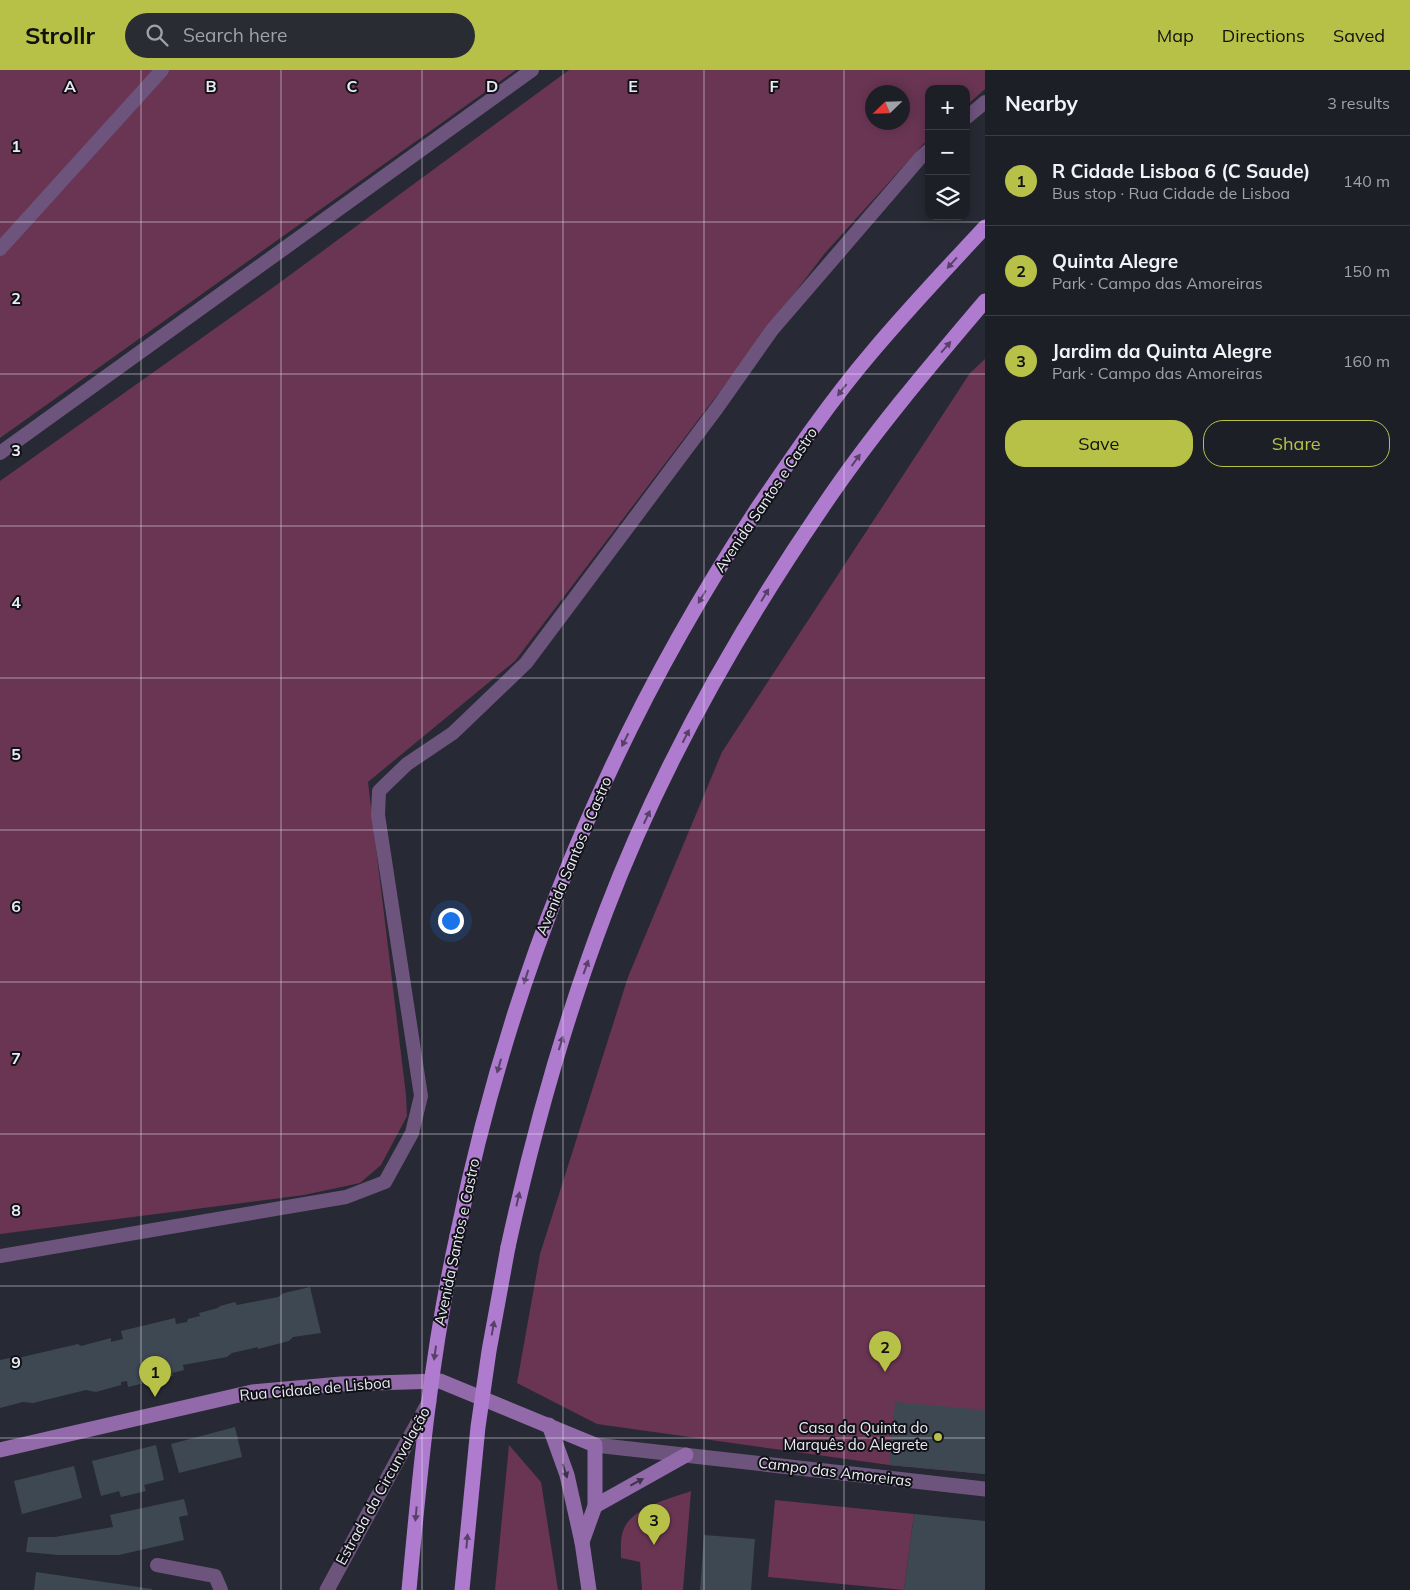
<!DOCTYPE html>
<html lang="en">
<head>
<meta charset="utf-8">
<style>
  :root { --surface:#1d1f27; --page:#2a2c33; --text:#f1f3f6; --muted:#a0a2a7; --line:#3b3d44; --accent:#b8c147 }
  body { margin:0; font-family:Mulish,sans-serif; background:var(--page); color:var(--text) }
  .controls { position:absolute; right:15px; top:15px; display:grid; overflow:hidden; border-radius:10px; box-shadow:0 2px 12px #0003 }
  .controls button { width:45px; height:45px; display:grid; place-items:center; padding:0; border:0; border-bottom:1px solid var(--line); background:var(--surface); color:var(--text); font:25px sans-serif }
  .compass { position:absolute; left:865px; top:15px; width:45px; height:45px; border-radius:50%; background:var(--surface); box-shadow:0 2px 12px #0003; rotate:247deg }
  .you { position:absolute; left:450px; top:850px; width:18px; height:18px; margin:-12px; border:4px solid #fff; border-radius:50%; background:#1a73e8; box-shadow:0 0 0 8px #1a73e833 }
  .badge { display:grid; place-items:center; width:32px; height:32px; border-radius:50%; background:var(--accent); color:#111; font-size:16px; font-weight:700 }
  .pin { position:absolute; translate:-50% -41px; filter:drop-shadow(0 1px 2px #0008) }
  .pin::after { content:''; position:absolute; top:26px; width:18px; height:15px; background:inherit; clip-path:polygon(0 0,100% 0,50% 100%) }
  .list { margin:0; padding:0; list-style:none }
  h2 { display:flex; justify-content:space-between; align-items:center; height:65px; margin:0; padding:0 20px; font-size:21px }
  h2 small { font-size:16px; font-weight:400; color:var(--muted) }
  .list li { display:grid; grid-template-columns:32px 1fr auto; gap:15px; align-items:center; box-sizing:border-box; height:90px; padding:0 20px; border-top:1px solid var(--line) }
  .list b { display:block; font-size:19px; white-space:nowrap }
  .list p { margin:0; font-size:16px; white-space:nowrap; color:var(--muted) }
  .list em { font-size:16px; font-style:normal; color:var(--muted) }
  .actions { display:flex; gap:10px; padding:15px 20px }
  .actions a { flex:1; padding:11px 0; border:1px solid var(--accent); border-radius:20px; text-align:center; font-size:18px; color:var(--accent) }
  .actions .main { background:var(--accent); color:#111 }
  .icon { flex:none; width:28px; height:28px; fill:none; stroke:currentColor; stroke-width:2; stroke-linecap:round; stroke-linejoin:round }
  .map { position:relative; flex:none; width:985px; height:1520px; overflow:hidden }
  header { display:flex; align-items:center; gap:30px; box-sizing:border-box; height:70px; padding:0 25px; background:var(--accent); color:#111 }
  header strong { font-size:24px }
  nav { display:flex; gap:28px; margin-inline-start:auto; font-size:18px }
  .search { width:350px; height:45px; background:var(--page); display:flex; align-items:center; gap:12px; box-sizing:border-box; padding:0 18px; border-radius:28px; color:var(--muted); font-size:19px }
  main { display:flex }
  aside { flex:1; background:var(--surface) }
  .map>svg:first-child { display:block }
  .green { fill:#693553; fill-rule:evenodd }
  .building { fill:#3e4852 }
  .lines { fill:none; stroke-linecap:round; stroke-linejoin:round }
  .lane { stroke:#6d547c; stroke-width:14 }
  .street { stroke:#6d547c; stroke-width:15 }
  .secondary { stroke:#926aaa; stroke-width:15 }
  .primary { stroke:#af7bce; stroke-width:15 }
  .primary-bridge { stroke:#af7bce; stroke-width:15 }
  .oneway { fill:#584169 }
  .oneway2 { fill:#3e314a }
  .grid { fill:none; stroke:#e9eaf2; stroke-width:1; stroke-opacity:0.55 }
  .poi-dot { fill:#b8c147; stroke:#111217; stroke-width:2 }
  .labels { text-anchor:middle; stroke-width:4; stroke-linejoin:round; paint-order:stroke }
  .street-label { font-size:15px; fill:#e9eaf2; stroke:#111217 }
  .poi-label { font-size:15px; fill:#e9eaf2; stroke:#111217; text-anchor:end }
  .grid-label { font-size:16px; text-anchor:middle; font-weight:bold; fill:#e9eaf2; stroke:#111217; stroke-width:4; stroke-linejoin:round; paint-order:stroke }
</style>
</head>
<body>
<header>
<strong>Strollr</strong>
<div class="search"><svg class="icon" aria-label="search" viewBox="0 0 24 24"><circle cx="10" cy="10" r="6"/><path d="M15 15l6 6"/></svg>Search here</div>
<nav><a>Map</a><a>Directions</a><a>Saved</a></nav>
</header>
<main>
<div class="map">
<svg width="985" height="1520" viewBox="0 0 985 1520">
  <rect width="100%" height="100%" fill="#272934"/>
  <g class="green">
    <polygon points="0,0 516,0 0,368"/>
    <path d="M569,0h416v19l-19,17v-17h-37v49l-104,115 -310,408 -147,121 38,313 1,21 -26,49 -21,18 -56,12 -304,39v-753l275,-195zM872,22h30v30h-30z"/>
    <polygon points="985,289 985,1404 889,1395 597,1354 517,1313 540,1184 628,907 722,682 970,303"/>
    <polygon points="509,1375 541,1412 558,1520 495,1520"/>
    <path d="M691,1421l-8,99h-41l-2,-28 -19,-4c0,-8 -1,-19 2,-27 8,-24 47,-32 68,-40z"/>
    <polygon points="775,1430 914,1444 904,1520 768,1507"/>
  </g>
  <g class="building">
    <polygon points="310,1217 321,1263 293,1267 289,1271 258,1279 258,1277 232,1283 227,1287 183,1295 184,1300 172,1303 173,1306 128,1317 127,1311 121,1312 121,1315 96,1322 86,1320 33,1333 23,1332 0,1338 0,1290 14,1287 18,1288 78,1274 81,1276 111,1268 111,1272 123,1269 121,1261 175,1248 176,1254 187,1252 188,1249 200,1246 199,1243 218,1238 220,1236 235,1232 237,1235 278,1227 284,1223"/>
    <polygon points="895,1332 985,1340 985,1404 889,1395"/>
    <polygon points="235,1357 242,1387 179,1403 171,1374"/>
    <polygon points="156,1375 164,1410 144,1415 146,1421 121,1427 119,1421 101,1426 92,1391"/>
    <polygon points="74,1396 82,1428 22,1444 14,1411"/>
    <polygon points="184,1429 188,1445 179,1447 184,1470 119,1485 58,1485 26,1482 28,1467 55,1467 113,1457 110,1445"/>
    <polygon points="914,1444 985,1451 985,1520 904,1520"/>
    <polygon points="704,1465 755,1469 751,1520 700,1520"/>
    <polygon points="36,1502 152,1519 152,1520 34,1520"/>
  </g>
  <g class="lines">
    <g class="lane">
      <polyline points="966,48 985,32"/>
      <polyline points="0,179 162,0"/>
      <polyline points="0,383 532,0"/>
      <polyline points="0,1186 346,1127 385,1112 412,1063 421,1026 378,745 379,721 407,694 453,663 526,593 717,338 772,260 920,88 929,80"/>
      <polyline points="157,1495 215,1506 221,1520"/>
    </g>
    <g class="street">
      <polyline points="595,1375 985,1419"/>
      <polyline points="327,1520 429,1332"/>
    </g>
    <g class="secondary">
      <polyline points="549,1355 567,1405 582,1472 589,1520"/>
      <polyline points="0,1380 252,1322 341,1314 440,1311 595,1375 595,1436 582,1472"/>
      <polyline points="595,1436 686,1385"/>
    </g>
    <g class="primary">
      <path d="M457,1166c53,-262 154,-507 302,-730 36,-53 72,-106 113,-154 36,-43 75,-84 113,-125"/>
      <path d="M508,1177c25,-114 56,-226 98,-336 54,-142 130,-277 216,-403 49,-73 106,-140 163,-207"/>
    </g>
    <g class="primary-bridge">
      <path d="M409,1520c11,-119 22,-237 48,-354"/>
      <polyline points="462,1520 478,1357 489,1281 508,1177"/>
    </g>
  </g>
  <defs><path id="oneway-solid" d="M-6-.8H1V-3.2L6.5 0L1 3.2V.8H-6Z" transform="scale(1.25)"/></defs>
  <g class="oneway">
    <use href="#oneway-solid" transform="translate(952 193) rotate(132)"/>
    <use href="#oneway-solid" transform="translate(946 277) rotate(-49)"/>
    <use href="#oneway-solid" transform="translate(842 320) rotate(128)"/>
    <use href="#oneway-solid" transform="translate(856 390) rotate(-54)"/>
    <use href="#oneway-solid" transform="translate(765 525) rotate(-59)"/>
    <use href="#oneway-solid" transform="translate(702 527) rotate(121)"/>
    <use href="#oneway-solid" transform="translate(686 666) rotate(-63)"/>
    <use href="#oneway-solid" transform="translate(625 670) rotate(117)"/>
    <use href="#oneway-solid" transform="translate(647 747) rotate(-65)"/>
    <use href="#oneway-solid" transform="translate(586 897) rotate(-70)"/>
    <use href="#oneway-solid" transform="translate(526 907) rotate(108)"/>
    <use href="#oneway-solid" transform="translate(561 973) rotate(-72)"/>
    <use href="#oneway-solid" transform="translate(499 996) rotate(106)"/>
    <use href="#oneway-solid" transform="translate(518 1129) rotate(-77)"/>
    <use href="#oneway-solid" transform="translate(493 1258) rotate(-80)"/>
    <use href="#oneway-solid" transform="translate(435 1283) rotate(98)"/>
    <use href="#oneway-solid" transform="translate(416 1444) rotate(95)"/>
    <use href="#oneway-solid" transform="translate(467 1471) rotate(-85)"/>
  </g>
  <g class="oneway2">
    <use href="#oneway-solid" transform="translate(565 1401) rotate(72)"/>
    <use href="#oneway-solid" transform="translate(637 1412) rotate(-28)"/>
  </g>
  <path class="grid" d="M141,0v1520M281,0v1520M422,0v1520M563,0v1520M704,0v1520M844,0v1520M0,152h985M0,304h985M0,456h985M0,608h985M0,760h985M0,912h985M0,1064h985M0,1216h985M0,1368h985"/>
  <circle class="poi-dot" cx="938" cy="1367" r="5"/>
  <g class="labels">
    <g class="street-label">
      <text transform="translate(766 430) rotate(-56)" y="5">Avenida Santos e Castro</text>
      <text transform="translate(574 786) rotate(-67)" y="5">Avenida Santos e Castro</text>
      <text transform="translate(457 1172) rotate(-78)" y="5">Avenida Santos e Castro</text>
      <text transform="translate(315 1319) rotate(-5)" y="5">Rua Cidade de Lisboa</text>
      <text transform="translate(835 1402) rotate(7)" y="5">Campo das Amoreiras</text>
      <text transform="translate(383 1416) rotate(-61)" y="5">Estrada da Circunvalação</text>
    </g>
    <g class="poi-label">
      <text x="928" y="1363">Casa da Quinta do<tspan x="928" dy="17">Marquês do Alegrete</tspan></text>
    </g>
  </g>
  <g class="grid-label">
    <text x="70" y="22">A</text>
    <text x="211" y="22">B</text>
    <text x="352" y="22">C</text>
    <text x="492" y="22">D</text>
    <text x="633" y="22">E</text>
    <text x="774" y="22">F</text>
    <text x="16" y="82">1</text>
    <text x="16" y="234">2</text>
    <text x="16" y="386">3</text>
    <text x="16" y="538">4</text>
    <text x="16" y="690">5</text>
    <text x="16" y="842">6</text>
    <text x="16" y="994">7</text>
    <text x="16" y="1146">8</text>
    <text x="16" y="1298">9</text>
  </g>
</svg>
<div class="controls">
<button>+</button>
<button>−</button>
<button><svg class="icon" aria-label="layers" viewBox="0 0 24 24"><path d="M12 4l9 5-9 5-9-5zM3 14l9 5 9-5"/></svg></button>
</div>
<svg class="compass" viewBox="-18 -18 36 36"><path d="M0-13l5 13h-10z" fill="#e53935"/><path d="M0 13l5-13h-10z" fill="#a0a2a7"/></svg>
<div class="you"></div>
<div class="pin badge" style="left:155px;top:1327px">1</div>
<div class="pin badge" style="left:885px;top:1302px">2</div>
<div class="pin badge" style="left:654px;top:1475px">3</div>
</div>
<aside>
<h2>Nearby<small>3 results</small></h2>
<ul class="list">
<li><span class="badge">1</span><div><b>R Cidade Lisboa 6 (C Saude)</b><p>Bus stop · Rua Cidade de Lisboa</p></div><em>140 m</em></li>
<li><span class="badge">2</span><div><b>Quinta Alegre</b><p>Park · Campo das Amoreiras</p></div><em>150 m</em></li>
<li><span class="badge">3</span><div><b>Jardim da Quinta Alegre</b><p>Park · Campo das Amoreiras</p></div><em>160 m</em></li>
</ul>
<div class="actions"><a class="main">Save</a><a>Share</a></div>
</aside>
</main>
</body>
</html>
